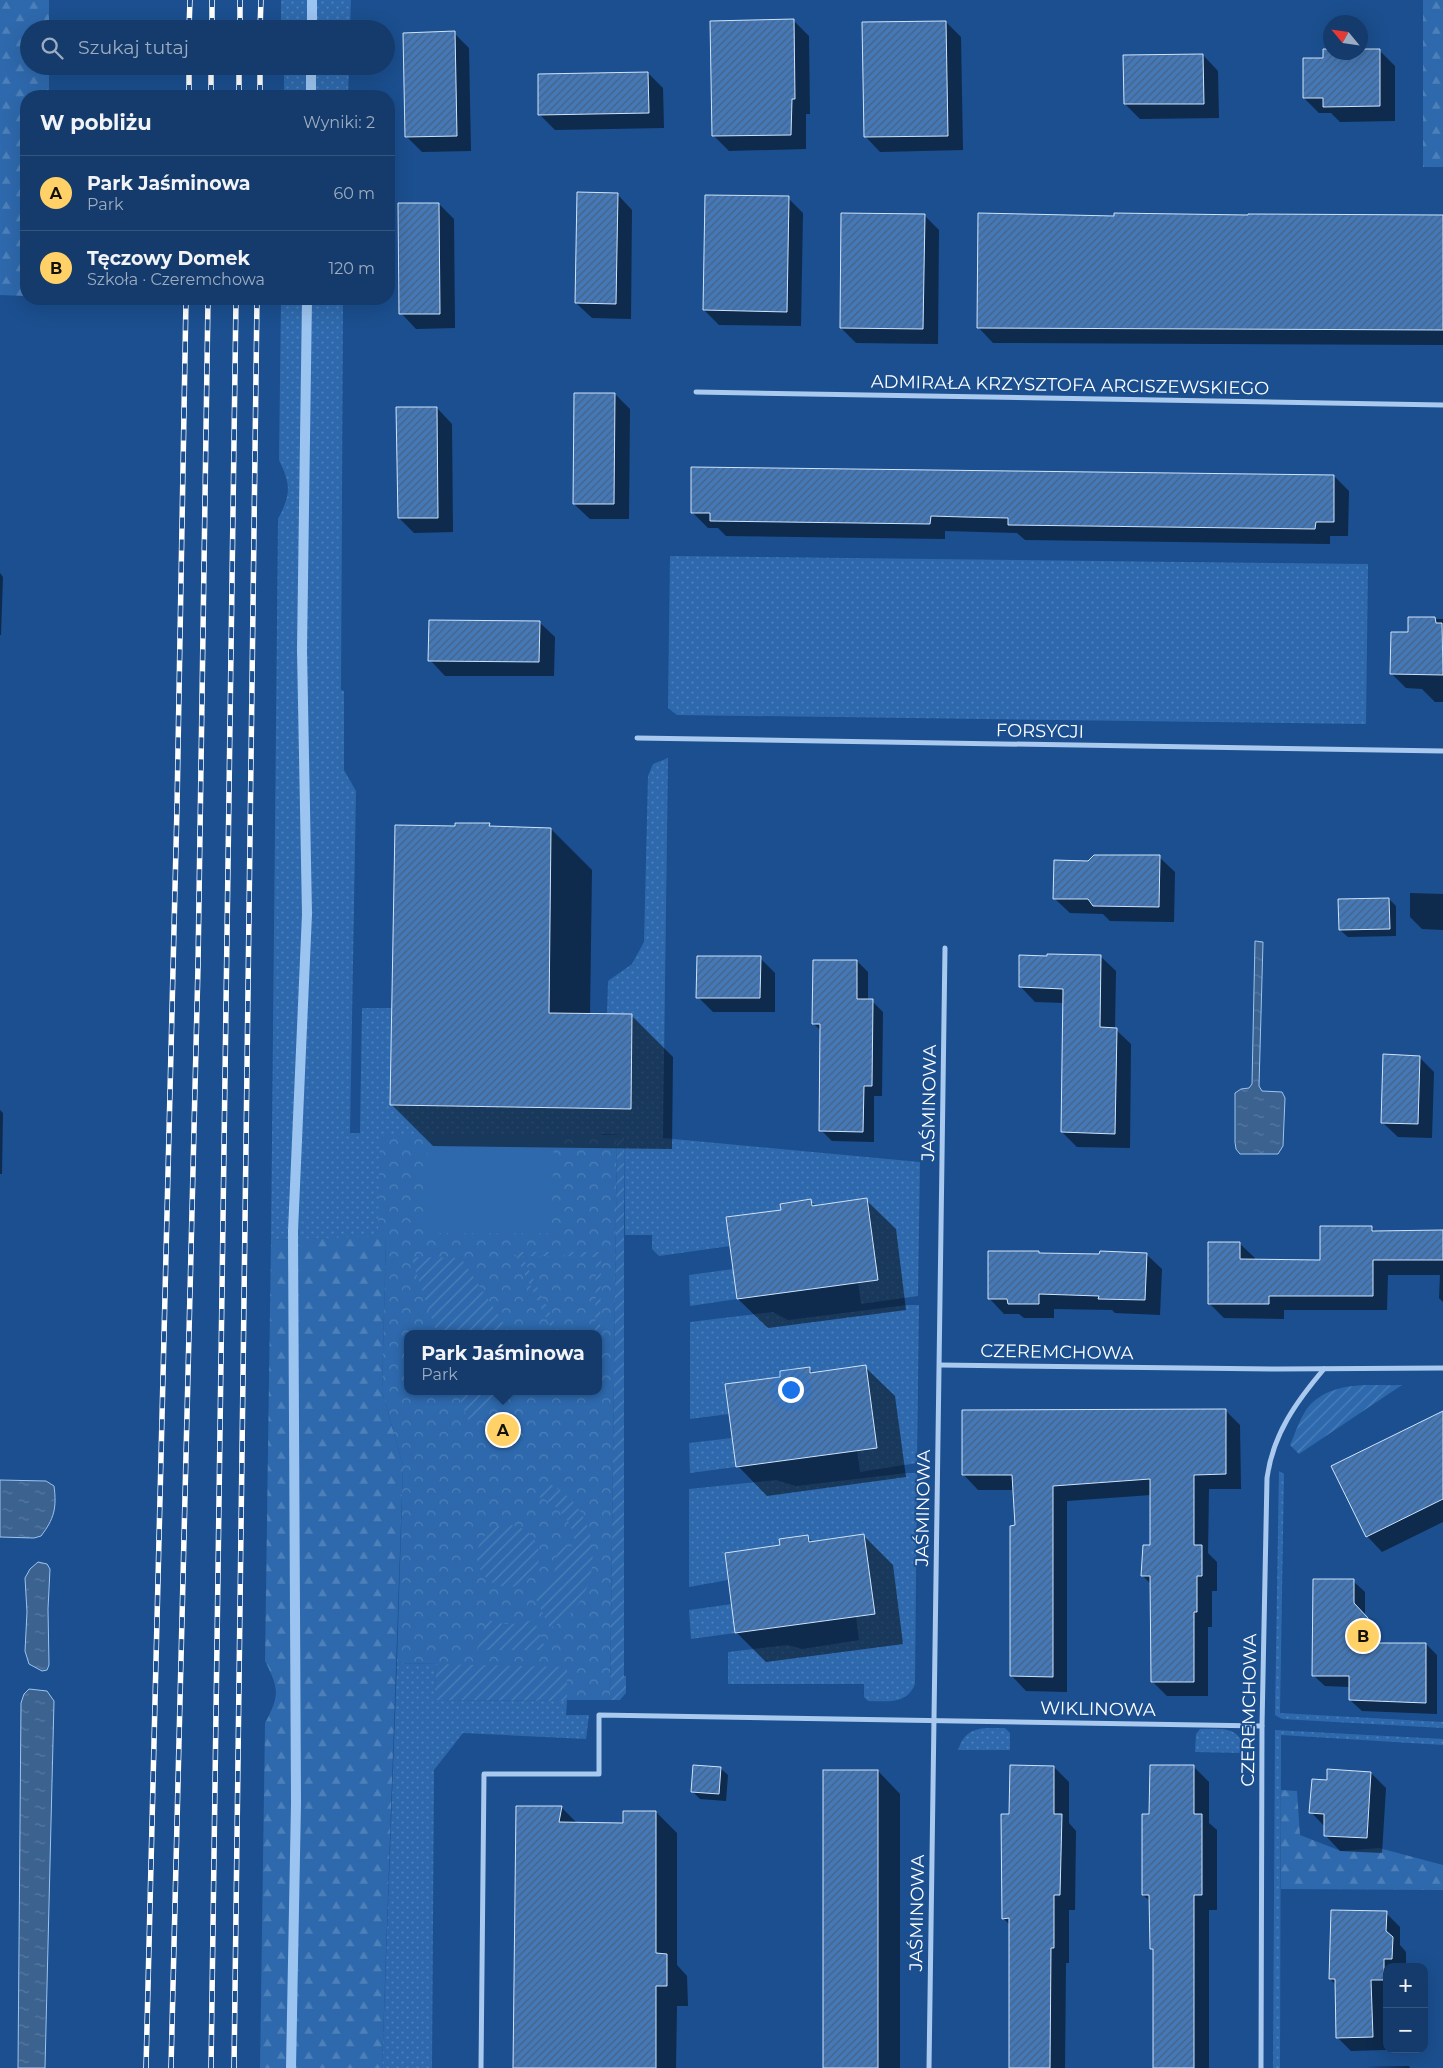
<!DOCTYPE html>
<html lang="pl">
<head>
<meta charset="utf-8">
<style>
  :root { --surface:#143b6b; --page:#214673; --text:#f1f3f6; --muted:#9dadc1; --line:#33557e; --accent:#ffd166 }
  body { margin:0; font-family:Montserrat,sans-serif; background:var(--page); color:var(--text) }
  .controls { position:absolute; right:15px; bottom:15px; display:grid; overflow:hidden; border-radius:10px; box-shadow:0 5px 20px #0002 }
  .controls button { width:45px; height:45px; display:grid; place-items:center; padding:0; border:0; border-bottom:1px solid var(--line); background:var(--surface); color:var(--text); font:25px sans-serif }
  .compass { position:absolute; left:1323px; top:15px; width:45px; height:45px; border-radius:50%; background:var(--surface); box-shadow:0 5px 20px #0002; rotate:299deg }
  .you { position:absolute; left:790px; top:1389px; width:18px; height:18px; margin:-12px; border:4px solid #fff; border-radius:50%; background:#1a73e8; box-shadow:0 0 0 8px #1a73e833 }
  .badge { display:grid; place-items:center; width:32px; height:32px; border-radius:50%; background:var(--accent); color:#111; font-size:16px; font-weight:700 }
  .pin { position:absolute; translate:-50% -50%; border:2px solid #fff; box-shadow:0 1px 5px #0006 }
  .popup { position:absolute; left:404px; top:1330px; width:198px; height:65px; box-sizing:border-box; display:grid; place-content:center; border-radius:10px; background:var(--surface); filter:drop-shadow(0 1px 4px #0005); font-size:16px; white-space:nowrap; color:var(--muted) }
  .popup b { font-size:19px; color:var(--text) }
  .popup::after { content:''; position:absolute; left:50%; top:100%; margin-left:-10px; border:10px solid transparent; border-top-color:var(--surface) }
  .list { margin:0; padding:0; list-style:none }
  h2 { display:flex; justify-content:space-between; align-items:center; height:65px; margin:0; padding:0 20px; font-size:21px }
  h2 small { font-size:16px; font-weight:400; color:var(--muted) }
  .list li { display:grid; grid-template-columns:32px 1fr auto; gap:15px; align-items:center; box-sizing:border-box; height:75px; padding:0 20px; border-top:1px solid var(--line) }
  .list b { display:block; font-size:19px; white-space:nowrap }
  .list p { margin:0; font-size:16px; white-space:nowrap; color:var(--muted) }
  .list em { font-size:16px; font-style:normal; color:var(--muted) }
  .icon { flex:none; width:28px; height:28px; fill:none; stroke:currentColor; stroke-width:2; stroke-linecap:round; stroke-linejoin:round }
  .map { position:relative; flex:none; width:1443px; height:2068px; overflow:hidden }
  .search { position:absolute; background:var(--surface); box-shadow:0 5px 20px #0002; left:20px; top:20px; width:375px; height:55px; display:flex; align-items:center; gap:12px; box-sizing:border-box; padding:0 18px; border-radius:28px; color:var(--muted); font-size:19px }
  .panel { position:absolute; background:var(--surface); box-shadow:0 5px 20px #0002; left:20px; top:90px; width:375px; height:215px; border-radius:20px }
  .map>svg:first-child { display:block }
  .grass { fill:url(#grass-dots) }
  .forest { fill:url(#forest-firs) }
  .park { fill:url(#park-crowns); fill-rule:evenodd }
  .garden { fill:url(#garden-furrows) }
  .pitch { fill:#2e69ad }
  .water { fill:url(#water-ripples); stroke:#9cc4f0 }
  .shadow { fill:#0007 }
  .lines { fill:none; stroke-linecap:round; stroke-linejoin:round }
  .stream { stroke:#9cc4f0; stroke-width:10 }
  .building { fill:url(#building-hatch); stroke:#cfe3fa }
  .minor { stroke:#a9c9ee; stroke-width:5 }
  .rail-casing { stroke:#fff; stroke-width:5.5 }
  .rail { stroke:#1b4f8f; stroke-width:4; stroke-dasharray:11; stroke-linecap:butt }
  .labels { text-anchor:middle; stroke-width:4; stroke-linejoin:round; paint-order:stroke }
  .street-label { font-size:18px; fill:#fff; stroke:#1b4f8f }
</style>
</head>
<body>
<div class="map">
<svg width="1443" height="2068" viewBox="0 0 1443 2068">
  <defs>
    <pattern id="grass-dots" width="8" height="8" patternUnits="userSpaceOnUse" patternTransform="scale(1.25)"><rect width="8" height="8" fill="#2e69ad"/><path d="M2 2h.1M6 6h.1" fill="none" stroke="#4d80b9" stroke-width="1.8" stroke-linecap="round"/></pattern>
    <pattern id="forest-firs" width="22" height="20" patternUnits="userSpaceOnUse" patternTransform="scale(1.25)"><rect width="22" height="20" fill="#2e69ad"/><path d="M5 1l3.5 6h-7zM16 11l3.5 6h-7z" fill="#4d80b9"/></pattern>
    <pattern id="park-crowns" width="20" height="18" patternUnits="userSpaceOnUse" patternTransform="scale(1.25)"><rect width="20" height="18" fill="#2e69ad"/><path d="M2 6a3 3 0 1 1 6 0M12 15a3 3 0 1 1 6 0" fill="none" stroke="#4d80b9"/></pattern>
    <pattern id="garden-furrows" width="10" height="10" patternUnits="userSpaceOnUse" patternTransform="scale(1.25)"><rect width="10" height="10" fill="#2e69ad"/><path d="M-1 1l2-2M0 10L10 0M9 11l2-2" fill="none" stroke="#4d80b9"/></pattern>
    <pattern id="water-ripples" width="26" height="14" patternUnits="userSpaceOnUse" patternTransform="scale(1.25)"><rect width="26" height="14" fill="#3c6290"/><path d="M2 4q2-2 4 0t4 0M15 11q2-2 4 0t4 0" fill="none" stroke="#597aa1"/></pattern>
    <pattern id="building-hatch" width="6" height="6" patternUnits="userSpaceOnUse" patternTransform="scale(1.25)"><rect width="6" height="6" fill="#4478b7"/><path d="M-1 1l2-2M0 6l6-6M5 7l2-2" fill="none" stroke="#486282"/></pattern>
  </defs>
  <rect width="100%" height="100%" fill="#1b4f8f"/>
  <g class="grass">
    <polygon points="281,0 351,0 350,29 281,29"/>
    <polygon points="284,66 349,66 348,96 284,96"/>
    <path d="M281,299h62l-2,391 3,1v79l12,21 -6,342h10l2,-125h30l-1,97 240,4 1,-94 -25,-1 1,-33 24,-17 12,-22 4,-166 5,-12 15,-6 -5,380 257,24 -2,134 -57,8 -3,-21 20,-3 -12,-82 -54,8 -2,-7 -29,4v7l-55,7 4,29 -71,10 -7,-7v-14h-27l-1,-100 -21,-1 -217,103 -115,3 7,-721c13,-25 13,-34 1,-59z"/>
    <polygon points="670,556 1368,564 1366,724 677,715 668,708"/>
    <polygon points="733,1269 737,1299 690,1306 689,1275"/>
    <polygon points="907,1305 919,1305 917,1463 860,1472 857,1451 866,1366 810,1373 809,1367 780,1371 780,1377 726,1384 729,1414 690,1419 690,1322 773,1312 788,1320"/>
    <polygon points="732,1438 736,1467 690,1473 689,1443"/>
    <polygon points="1279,1471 1284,1474 1280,1713 1443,1722 1443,1728 1282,1719 1275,1715"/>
    <path d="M907,1473h10l-2,211c-8,21 -28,17 -47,17l-4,-4v-13h-136v-32l60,-7 14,4 57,-9 -3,-23 18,-3 -10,-80 -55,8 -1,-7 -29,4 1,6 -55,8 3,27 -39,7v-98l87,-9 20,6z"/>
    <polygon points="732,1604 735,1633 691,1639 689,1610"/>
    <polygon points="397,1663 436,1664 435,1700 567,1701 566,1715 589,1715 586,1739 463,1733 434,1770 432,2068 382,2068"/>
    <path d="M1005,1728l5,5v17h-52c8,-25 25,-22 47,-22z"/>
    <path d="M1200,1729c21,0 42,-4 44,24l-49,-1 1,-18z"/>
    <polygon points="1275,1730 1443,1739 1443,1745 1281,1735 1280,2068 1273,2068"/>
  </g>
  <g class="forest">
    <polygon points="0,0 49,0 49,29 29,29 29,66 49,66 49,96 26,96 26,296 0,295"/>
    <rect x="1423" y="0" width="20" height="167"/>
    <path d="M378,1236l8,1 -4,154 21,74 -21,603h-122l5,-345c15,-28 14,-34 0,-62l6,-421z"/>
    <polygon points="1281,1790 1297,1791 1300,1835 1341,1851 1379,1848 1443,1865 1443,1890 1281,1889"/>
  </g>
  <path class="park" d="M380,1134l237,1 -7,565h-175l1,-36 -39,-1 6,-198 -21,-74 4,-153 -8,-2zM408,1334h190v57h-190z"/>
  <g class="garden">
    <polygon points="617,1135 624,1135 624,1676 626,1676 626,1693 620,1700 610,1700"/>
    <polygon points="514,1252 554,1252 553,1256 522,1256 560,1334 554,1334"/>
    <polygon points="565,1252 601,1252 600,1343 598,1344 598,1334 595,1334 596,1257 565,1256"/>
    <polygon points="417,1257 461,1258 511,1334 437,1334 413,1263 413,1259"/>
    <path d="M1402,1385l-103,69 -9,-9c6,-13 10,-28 19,-39 24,-26 61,-20 93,-21z"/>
    <polygon points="457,1391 515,1391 468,1420"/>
    <path d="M545,1481c12,7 25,15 33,27 27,39 16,100 -28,120l-16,-33c19,-12 24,-26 23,-47l18,-2c1,-21 -19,-45 -39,-50z"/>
    <circle cx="508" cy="1556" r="31"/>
    <path d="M487,1619c17,8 30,5 47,1l12,30h-69z"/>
    <polygon points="436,1664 567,1667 567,1701 435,1700"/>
  </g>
  <polygon class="pitch" points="428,1136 554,1137 551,1233 425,1233"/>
  <g class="water">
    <polygon points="1255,941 1263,942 1259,1086 1262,1091 1282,1092 1285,1098 1283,1146 1278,1154 1240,1154 1236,1149 1235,1142 1235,1093 1241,1089 1249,1088 1252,1084"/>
    <path d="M0,1480l46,1 8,5c3,22 0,33 -13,50l-7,2 -34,-1z"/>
    <polygon points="38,1562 47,1564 50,1569 48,1609 49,1665 47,1670 42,1671 29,1664 25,1651 27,1612 25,1578 30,1569"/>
    <polygon points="29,1689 47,1691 54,1701 45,2068 18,2068 21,1703 24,1694"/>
  </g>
  <g class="shadow">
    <polygon points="794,21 809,36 810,114 806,114 806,149 729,151 713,135"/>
    <polygon points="946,22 961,37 963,150 880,152 865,136"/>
    <polygon points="454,33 469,48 471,151 422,152 407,137"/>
    <polygon points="1324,51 1330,51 1330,52 1380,51 1395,66 1395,121 1340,122 1331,113 1319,113 1304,98 1324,60"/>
    <polygon points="1203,55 1218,71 1219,118 1140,119 1125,104"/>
    <polygon points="648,73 663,88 664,128 555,130 540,115"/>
    <polygon points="617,194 632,210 631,319 592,318 576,303"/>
    <polygon points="788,198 803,213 801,326 719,325 704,310"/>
    <polygon points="439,204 454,219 455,328 416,329 401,313"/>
    <polygon points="924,215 939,230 938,344 856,343 841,328"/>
    <polygon points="1443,216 1443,345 993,343 978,327 1115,217"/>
    <polygon points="615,394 630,409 629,519 590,519 574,504"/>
    <polygon points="437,408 452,424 453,532 414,533 399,518"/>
    <polygon points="1334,476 1349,491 1348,536 1330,536 1330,544 1025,540 1017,533 945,531 945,539 726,536 718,528 708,528 692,512"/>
    <polygon points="0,573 3,577 1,635 0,635"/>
    <polygon points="1409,619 1443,619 1443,702 1435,702 1422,689 1406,688 1391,673 1409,634"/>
    <polygon points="539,622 555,637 554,676 445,676 430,660"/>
    <polygon points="489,825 492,828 551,829 592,870 590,1015 632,1016 673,1057 672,1149 433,1146 392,1105 456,827"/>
    <polygon points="1159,857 1175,872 1174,922 1110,921 1103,914 1070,913 1054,898 1088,862"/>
    <polygon points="1410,893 1443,894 1443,930 1422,929 1410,917"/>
    <polygon points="1389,899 1396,906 1396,936 1348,937 1340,930"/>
    <polygon points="1100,956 1116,971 1115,1029 1131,1044 1130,1148 1077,1147 1062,1132 1064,1003 1035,1002 1020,986"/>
    <polygon points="760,958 775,973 775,1012 713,1012 698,997"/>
    <polygon points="857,961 868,972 868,1001 872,1001 883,1012 882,1096 874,1096 874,1142 832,1141 821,1130 822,1032 814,1024"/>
    <polygon points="1419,1057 1434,1072 1432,1138 1398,1137 1382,1122"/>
    <polygon points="0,1110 3,1113 2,1174 0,1174"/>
    <polygon points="866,1200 896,1229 906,1310 768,1328 738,1299 727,1218 783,1211 810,1201 816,1206"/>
    <polygon points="1372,1228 1376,1232 1443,1232 1443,1302 1439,1298 1440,1275 1388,1275 1387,1310 1284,1310 1284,1319 1224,1318 1209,1303 1239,1243 1255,1258 1254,1260 1321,1261"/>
    <polygon points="1039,1252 1041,1254 1146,1254 1162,1269 1160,1315 1115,1313 1112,1310 1054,1309 1054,1318 1024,1318 1019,1314 1004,1314 989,1298"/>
    <polygon points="865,1367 895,1396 906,1477 767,1496 738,1466 782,1378 809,1368 815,1374"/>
    <polygon points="1225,1410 1240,1425 1241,1489 1209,1489 1208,1553 1217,1562 1217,1591 1212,1591 1212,1627 1208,1627 1208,1696 1167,1696 1152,1681 1151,1584 1142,1575 1151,1546 1151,1495 1067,1501 1067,1692 1026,1691 1011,1675 1016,1526 1014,1490 978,1490 963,1474"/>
    <polygon points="1443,1412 1443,1522 1382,1552 1367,1536"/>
    <polygon points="863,1535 893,1565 903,1644 766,1662 737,1633 727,1554 782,1546 807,1537 813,1542"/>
    <polygon points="1353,1581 1365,1592 1365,1616 1379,1631 1379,1644 1426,1644 1437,1655 1437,1714 1362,1711 1350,1700 1350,1687 1325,1686 1313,1675"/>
    <polygon points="1054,1767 1069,1782 1069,1823 1076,1831 1075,1910 1069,1910 1069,1963 1066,1963 1065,2068 1011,2068 1011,1926 1003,1918"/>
    <polygon points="1194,1767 1209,1782 1209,1823 1217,1830 1217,1910 1209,1910 1209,2068 1154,2068 1154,1951 1151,1948 1151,1902 1143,1895 1151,1815"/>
    <polygon points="720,1768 728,1775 726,1801 700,1799 693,1792"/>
    <polygon points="878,1771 900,1794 900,2068 824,2068"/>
    <polygon points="1371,1773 1386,1788 1382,1853 1340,1851 1325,1835 1325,1827 1311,1812 1328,1781"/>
    <polygon points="561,1807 577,1823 624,1824 656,1812 677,1833 677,1965 687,1976 688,2006 677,2006 676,2068 514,2068"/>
    <polygon points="1386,1913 1400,1927 1400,1945 1406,1952 1406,1967 1387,1967 1387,1993 1385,1993 1386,2050 1351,2051 1337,2037 1336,1985 1330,1979"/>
    <polygon points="1409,2066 1410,2068 1365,2067"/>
  </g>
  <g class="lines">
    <g class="stream">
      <polyline points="312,29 312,0"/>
      <polyline points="311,96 311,66"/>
      <polyline points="291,2068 296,1803 293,1231 307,914 302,650 307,299"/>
    </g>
  </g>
  <g class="building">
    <polygon points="794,19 795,99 792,99 791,135 712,136 710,21"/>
    <polygon points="946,21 948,136 864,137 862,22"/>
    <polygon points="455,31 457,136 405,137 403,33"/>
    <polygon points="1323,49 1330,49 1330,52 1360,52 1360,49 1380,49 1380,106 1323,107 1323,98 1303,98 1303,58 1323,58"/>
    <polygon points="1203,54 1204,104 1124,104 1123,55"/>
    <polygon points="648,72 649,113 538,115 538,74"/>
    <polygon points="577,192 618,193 616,304 575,303"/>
    <polygon points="705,195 789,196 787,312 703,310"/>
    <polygon points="398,203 439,203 440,314 399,314"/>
    <polygon points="841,213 925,214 923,329 840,328"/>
    <polygon points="978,213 1114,216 1114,213 1248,215 1248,214 1443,215 1443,330 977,328"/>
    <polygon points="574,393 615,393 614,504 573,504"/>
    <polygon points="396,407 437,407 438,518 398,518"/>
    <polygon points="691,467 1334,475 1334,522 1316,522 1315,529 1008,525 1008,518 964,517 931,516 930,524 710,521 710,513 691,513"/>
    <polygon points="1408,617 1435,617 1436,623 1442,623 1443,675 1390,674 1391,632 1408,632"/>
    <polygon points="429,620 540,621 539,662 428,661"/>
    <polygon points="455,823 490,823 489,826 551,828 549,1013 632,1014 631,1109 390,1105 395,825 455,826"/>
    <polygon points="1094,855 1160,855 1159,907 1093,906 1088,899 1053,899 1054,860 1088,861"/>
    <polygon points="1389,898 1390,929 1339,930 1338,899"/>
    <polygon points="1047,954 1101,955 1100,1027 1117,1028 1115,1134 1061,1132 1063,989 1019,987 1019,955 1047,956"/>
    <polygon points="697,956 761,956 760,998 696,998"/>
    <polygon points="813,960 857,960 857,999 873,999 872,1086 864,1086 863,1132 819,1131 820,1024 812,1024"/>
    <polygon points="1383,1054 1420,1056 1418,1124 1381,1123"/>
    <polygon points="867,1198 878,1280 737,1299 726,1217 781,1210 780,1204 811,1199 812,1206"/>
    <polygon points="1320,1226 1372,1226 1372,1231 1443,1230 1443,1260 1373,1260 1373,1296 1269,1296 1269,1304 1208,1304 1208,1242 1240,1242 1240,1259 1320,1260"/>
    <polygon points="988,1251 1039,1251 1039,1253 1099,1254 1100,1251 1147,1253 1145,1300 1098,1299 1099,1296 1039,1294 1039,1304 1008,1304 1007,1299 988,1299"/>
    <polygon points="866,1365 877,1448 736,1467 725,1384 780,1377 780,1371 810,1367 810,1373"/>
    <polygon points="1226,1409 1226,1474 1194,1475 1194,1545 1202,1545 1202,1576 1197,1576 1197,1612 1194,1612 1194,1682 1151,1682 1150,1576 1141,1576 1143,1545 1150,1545 1150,1479 1053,1486 1053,1677 1010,1676 1010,1526 1015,1525 1012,1475 962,1475 962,1410"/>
    <polygon points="1443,1411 1443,1499 1366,1537 1331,1466"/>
    <polygon points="864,1534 875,1614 735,1633 725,1553 780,1545 779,1539 808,1535 809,1542"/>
    <polygon points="1313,1579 1354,1579 1354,1603 1368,1618 1369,1643 1426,1643 1426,1703 1349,1700 1349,1676 1312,1676"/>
    <polygon points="693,1765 721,1767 719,1794 691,1792"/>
    <polygon points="1010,1765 1054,1766 1054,1814 1062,1814 1060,1895 1054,1895 1054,1948 1051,1948 1050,2068 1009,2068 1009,1918 1002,1919 1001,1814 1009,1814"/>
    <polygon points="1150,1765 1194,1765 1194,1814 1202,1814 1202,1895 1194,1895 1194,2068 1153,2068 1153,1949 1150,1949 1149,1895 1142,1895 1142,1814 1149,1814"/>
    <polygon points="1327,1769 1371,1772 1367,1838 1324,1836 1324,1814 1309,1813 1312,1779 1327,1780"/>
    <rect x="823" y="1770" width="55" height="298"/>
    <polygon points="516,1806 562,1806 559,1822 623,1823 623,1811 656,1811 656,1953 667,1954 667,1986 656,1986 656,2068 513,2068"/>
    <polygon points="1331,1910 1387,1911 1386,1931 1393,1937 1392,1959 1384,1959 1384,1980 1371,1980 1373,2037 1336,2038 1335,1979 1329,1979"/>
  </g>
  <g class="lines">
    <g class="minor">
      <polyline points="696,392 1443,405"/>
      <polyline points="637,738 1443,751"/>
      <polyline points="940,1365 1278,1369 1443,1368"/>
      <polyline points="481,2068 484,1774 599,1774 599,1715 1262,1726"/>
      <polyline points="929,2068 945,948"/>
      <path d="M1261,2068l1,-342 5,-248c6,-44 29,-76 57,-109"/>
    </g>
    <defs>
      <g id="rail">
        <polyline points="189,29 190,0"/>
        <polyline points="212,29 212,0"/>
        <polyline points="240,29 240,0"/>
        <polyline points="260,29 261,0"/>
        <polyline points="189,96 189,66"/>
        <polyline points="211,96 211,66"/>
        <polyline points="239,96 239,66"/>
        <polyline points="260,96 260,66"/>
        <polyline points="146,2068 177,807 186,299"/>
        <polyline points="171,2068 198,966 208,299"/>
        <polyline points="211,2068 236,299"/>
        <polyline points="234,2068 257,299"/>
      </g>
    </defs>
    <use href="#rail" class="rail-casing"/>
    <use href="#rail" class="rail"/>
  </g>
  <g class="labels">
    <g class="street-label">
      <text transform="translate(1070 385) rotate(1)" y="6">ADMIRAŁA KRZYSZTOFA ARCISZEWSKIEGO</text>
      <text transform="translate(1040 731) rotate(1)" y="6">FORSYCJI</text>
      <text transform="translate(929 1103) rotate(-89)" y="6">JAŚMINOWA</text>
      <text transform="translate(1057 1352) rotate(1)" y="6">CZEREMCHOWA</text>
      <text transform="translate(923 1508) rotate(-89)" y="6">JAŚMINOWA</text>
      <text transform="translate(1098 1709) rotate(1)" y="6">WIKLINOWA</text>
      <text transform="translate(1249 1710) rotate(-89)" y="6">CZEREMCHOWA</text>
      <text transform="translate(917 1913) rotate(-89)" y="6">JAŚMINOWA</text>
    </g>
  </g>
</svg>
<div class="controls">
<button>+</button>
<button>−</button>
</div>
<svg class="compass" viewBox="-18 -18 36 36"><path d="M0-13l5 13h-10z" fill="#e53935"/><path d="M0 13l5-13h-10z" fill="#9dadc1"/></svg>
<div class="you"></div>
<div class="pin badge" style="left:503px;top:1430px">A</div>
<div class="popup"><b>Park Jaśminowa</b>Park</div>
<div class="pin badge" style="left:1363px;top:1636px">B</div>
<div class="search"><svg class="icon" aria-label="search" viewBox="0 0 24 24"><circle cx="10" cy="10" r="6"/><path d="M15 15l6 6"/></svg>Szukaj tutaj</div>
<section class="panel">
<h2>W pobliżu<small>Wyniki: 2</small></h2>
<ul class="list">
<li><span class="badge">A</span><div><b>Park Jaśminowa</b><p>Park</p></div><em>60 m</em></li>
<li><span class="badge">B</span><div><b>Tęczowy Domek</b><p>Szkoła · Czeremchowa</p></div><em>120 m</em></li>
</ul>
</section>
</div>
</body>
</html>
